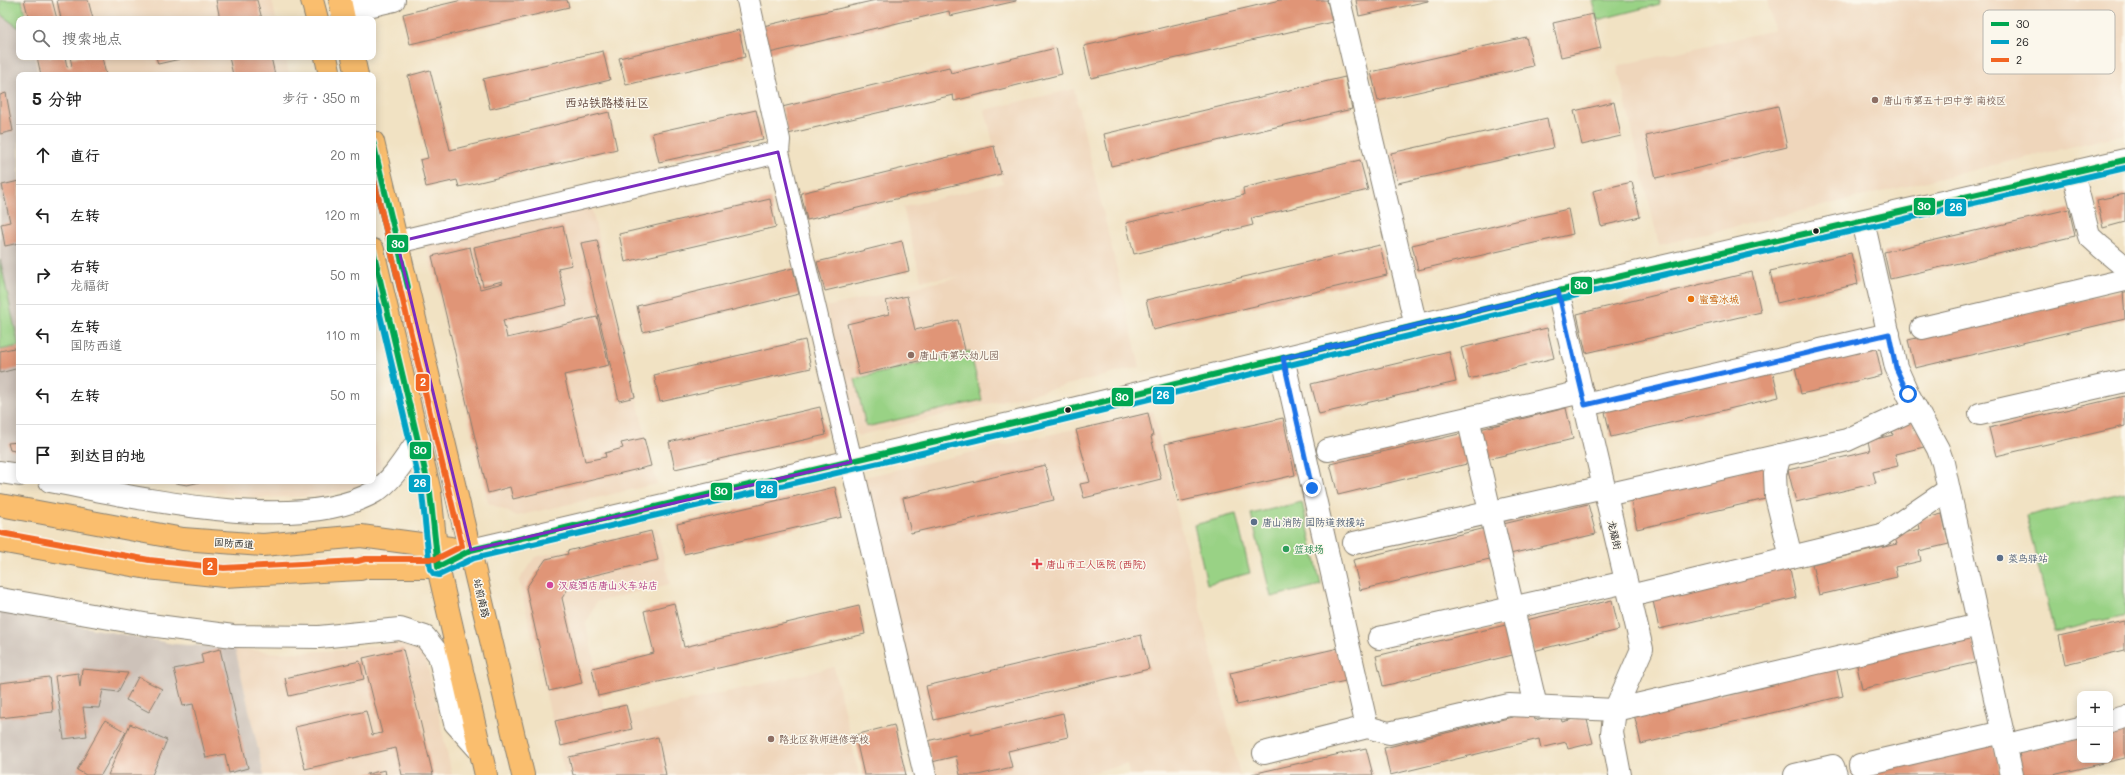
<!DOCTYPE html>
<html lang="zh">
<head>
<meta charset="utf-8">
<style>
  :root { --surface:#fff; --page:#f6f6f6; --text:#222; --muted:#767676; --line:#e0e0e0 }
  body { margin:0; font-family:Mali,"LXGW WenKai TC",sans-serif; background:var(--page); color:var(--text) }
  .controls { position:absolute; right:12px; bottom:12px; display:grid; overflow:hidden; border-radius:8px; box-shadow:0 2px 10px #0003 }
  .controls button { width:36px; height:36px; display:grid; place-items:center; padding:0; border:0; border-bottom:1px solid var(--line); background:var(--surface); color:var(--text); font:20px sans-serif }
  .stop { position:absolute; width:12px; height:12px; margin:-9px; border:3px solid #1a73e8; border-radius:50%; background:#fff }
  .stop.end { background:#1a73e8; border-color:#fff; box-shadow:0 1px 4px #0008 }
  .list { margin:0; padding:0; list-style:none }
  h2 { display:flex; justify-content:space-between; align-items:center; height:52px; margin:0; padding:0 16px; font-size:17px }
  h2 small { font-size:13px; font-weight:400; color:var(--muted) }
  .list li { display:grid; grid-template-columns:26px 1fr auto; gap:12px; align-items:center; box-sizing:border-box; height:60px; padding:0 16px; border-top:1px solid var(--line) }
  .list b { display:block; font-size:15px; white-space:nowrap }
  .list p { margin:0; font-size:13px; white-space:nowrap; color:var(--muted) }
  .list em { font-size:13px; font-style:normal; color:var(--muted) }
  .icon { flex:none; width:22px; height:22px; fill:none; stroke:currentColor; stroke-width:2; stroke-linecap:round; stroke-linejoin:round }
  .map { position:relative; flex:none; width:2125px; height:775px; overflow:hidden }
  .search { position:absolute; background:var(--surface); box-shadow:0 2px 10px #0003; left:16px; top:16px; width:360px; height:44px; display:flex; align-items:center; gap:10px; box-sizing:border-box; padding:0 14px; border-radius:8px; color:var(--muted); font-size:15px }
  .panel { position:absolute; background:var(--surface); box-shadow:0 2px 10px #0003; left:16px; top:72px; width:360px; height:412px; border-radius:8px }
  .map>svg:first-child { display:block }
  .built { fill:#efd6bb }
  .industrial { fill:#cdc2b9 }
  .green { fill:#99d285; stroke:#5a7750 }
  .building { fill:#e09577 }
  .lines { fill:none; stroke-linecap:round; stroke-linejoin:round }
  .minor-casing { stroke:#867f70; stroke-width:24 }
  .major-casing { stroke:#867f70; stroke-width:24 }
  .minor { stroke:#fff; stroke-width:22 }
  .major { stroke:#fabe6e; stroke-width:22 }
  .bus-1-casing { stroke:#fbf7ec; stroke-width:9 }
  .bus-2-casing { stroke:#fbf7ec; stroke-width:9 }
  .bus-3-casing { stroke:#fbf7ec; stroke-width:9 }
  .bus-1 { stroke:#00a651; stroke-width:6 }
  .bus-2 { stroke:#01a2c5; stroke-width:6 }
  .bus-3 { stroke:#f26522; stroke-width:6 }
  .route { stroke:#1a73e8; stroke-width:5 }
  .marked { fill:none; stroke:#7b2cbf; stroke-width:3; stroke-linejoin:round }
  .education-dot { fill:#8d6e63; stroke:#fbf7ec; stroke-width:1.5 }
  .bus-dot { fill:#1c1c1c; stroke:#fbf7ec; stroke-width:1.5 }
  .food-dot { fill:#e8710a; stroke:#fbf7ec; stroke-width:1.5 }
  .service-dot { fill:#5c6f8a; stroke:#fbf7ec; stroke-width:1.5 }
  .leisure-dot { fill:#2e9e5b; stroke:#fbf7ec; stroke-width:1.5 }
  .health-dot { fill:#e0444e; stroke:#fbf7ec; stroke-width:1.5 }
  .hotel-dot { fill:#d1479c; stroke:#fbf7ec; stroke-width:1.5 }
  .labels { text-anchor:middle; stroke-width:3; stroke-linejoin:round; paint-order:stroke }
  .education-label { font-size:10px; fill:#785e54; stroke:#fbf7ec; text-anchor:start }
  .food-label { font-size:10px; fill:#c56008; stroke:#fbf7ec; text-anchor:start }
  .service-label { font-size:10px; fill:#4e5e75; stroke:#fbf7ec; text-anchor:start }
  .street-label { font-size:10px; fill:#1c1c1c; stroke:#fbf7ec }
  .leisure-label { font-size:10px; fill:#27864d; stroke:#fbf7ec; text-anchor:start }
  .health-label { font-size:10px; fill:#be3a42; stroke:#fbf7ec; text-anchor:start }
  .hotel-label { font-size:10px; fill:#b23c85; stroke:#fbf7ec; text-anchor:start }
  .quarter-label { font-size:12px; fill:#61463c; stroke:#fbf7ec }
  .key { fill:#fbf7ec; stroke:#b8b5ae; stroke-width:1 }
  .key-label { font-size:11px; fill:#1c1c1c }
  .line-badge { stroke:#fbf7ec; stroke-width:1.5 }
  .badge-label { font-size:11px; text-anchor:middle; font-weight:bold; fill:#fff }
</style>
</head>
<body>
<div class="map">
<svg width="2125" height="775" viewBox="0 0 2125 775">
  <rect width="100%" height="100%" fill="#fbf7ec"/>
  <filter id="ink" filterUnits="userSpaceOnUse"><feTurbulence type="fractalNoise" baseFrequency=".025" numOctaves="2"/><feDisplacementMap in="SourceGraphic" scale="8" xChannelSelector="R" yChannelSelector="G"/><feConvolveMatrix kernelMatrix="1 2 1 2 8 2 1 2 1" color-interpolation-filters="sRGB"/></filter>
  <filter id="wash" filterUnits="userSpaceOnUse"><feTurbulence type="fractalNoise" baseFrequency=".012" numOctaves="4" result="noise"/><feDisplacementMap in="SourceGraphic" scale="16" xChannelSelector="R" yChannelSelector="G"/><feGaussianBlur stdDeviation="0.9" result="paint"/><feColorMatrix in="noise" values="0 0 0 0 0 0 0 0 0 0 0 0 0 0 0 0 0 1.4 0 .05"/><feComposite in="paint" operator="in"/></filter>
  <g filter="url(#wash)">
    <rect width="100%" height="100%" fill="#f1e2c3"/>
    <g class="built">
      <polygon points="22,0 272,0 276,19 26,19"/>
      <polygon points="1767,0 2125,0 2125,134 1659,245 1617,66 1774,30"/>
      <polygon points="35,57 285,57 290,75 38,75"/>
      <polygon points="1074,89 1140,367 857,436 826,307 960,277 921,280 903,207 1003,183 985,110"/>
      <polygon points="589,197 657,484 517,516 488,503 424,236"/>
      <polygon points="1153,411 1240,775 1129,775 1127,764 1082,775 933,775 864,477"/>
      <polygon points="373,432 381,465 373,473"/>
      <polygon points="130,481 364,481 358,487 322,496 259,498"/>
      <polygon points="657,529 670,584 596,602 586,624 607,720 834,667 859,775 565,775 519,580 535,557"/>
      <polygon points="399,642 425,654 452,775 264,775 235,648 279,653 346,650"/>
    </g>
    <g class="industrial">
      <polygon points="0,0 22,0 26,19 19,19 19,57 35,57 38,75 19,75 19,461 0,457"/>
      <polygon points="0,611 174,644 235,648 264,775 0,775"/>
    </g>
    <g class="green">
      <polygon points="0,0 22,0 26,19 19,19 19,28 0,14"/>
      <polygon points="1592,0 1659,0 1660,4 1597,20"/>
      <polygon points="0,260 19,346 0,350"/>
      <polygon points="970,351 982,400 866,427 855,379"/>
      <polygon points="2125,492 2125,615 2054,632 2026,516"/>
      <polygon points="1302,502 1321,585 1271,597 1251,514"/>
      <polygon points="1236,514 1250,573 1207,584 1194,525"/>
    </g>
    <g id="blocks">
      <g class="building">
        <polygon points="24,0 52,0 57,19 29,19"/>
        <polygon points="57,0 88,0 93,19 61,19"/>
        <polygon points="216,0 257,0 262,19 220,19"/>
        <polygon points="462,0 567,0 569,7 410,44 403,14"/>
        <polygon points="876,0 1016,0 1016,1 950,16 949,11 765,54 759,27"/>
        <polygon points="1280,0 1327,0 1332,22 1091,78 1084,46"/>
        <polygon points="1356,0 1428,0 1428,1 1359,16"/>
        <polygon points="1593,14 1601,48 1561,57 1553,23"/>
        <polygon points="739,30 745,57 626,85 619,58"/>
        <polygon points="1526,37 1533,66 1378,101 1371,72"/>
        <polygon points="1056,48 1062,74 954,101 953,95 788,134 782,107 949,67 951,73"/>
        <polygon points="603,51 610,80 490,109 483,79"/>
        <polygon points="37,57 65,57 67,67 72,66 70,57 102,57 106,75 41,75"/>
        <polygon points="156,57 180,57 180,59 158,64"/>
        <polygon points="229,57 271,57 275,75 233,75"/>
        <polygon points="430,70 450,150 609,112 617,149 459,187 457,180 426,187 420,160 428,158 408,76"/>
        <polygon points="1345,77 1352,109 1111,166 1104,134"/>
        <polygon points="6,93 13,131 0,134 0,95"/>
        <polygon points="1614,102 1621,136 1582,145 1574,111"/>
        <polygon points="1778,106 1787,147 1656,178 1646,136"/>
        <polygon points="756,110 763,139 659,162 652,133"/>
        <polygon points="1547,118 1553,148 1398,183 1391,153"/>
        <polygon points="994,146 1001,174 807,220 801,193"/>
        <polygon points="1360,160 1368,190 1251,218 1253,225 1134,254 1126,223 1244,195 1243,188"/>
        <polygon points="19,181 19,243 5,246 1,224 10,222 2,185"/>
        <polygon points="1632,182 1640,217 1601,226 1593,191"/>
        <polygon points="2125,194 2125,222 2103,228 2097,200"/>
        <polygon points="770,199 776,227 625,262 619,234"/>
        <polygon points="1568,209 1573,234 1418,270 1412,245"/>
        <polygon points="2069,209 2075,236 1890,279 1884,252"/>
        <polygon points="563,226 572,265 558,268 567,305 503,320 507,338 597,317 609,365 564,375 585,461 606,457 605,453 623,448 621,443 644,438 651,466 513,499 510,487 488,493 432,256 470,247 480,289 503,283 502,281 483,286 474,247"/>
        <polygon points="597,240 635,397 619,401 581,243"/>
        <polygon points="902,241 909,271 825,291 817,262"/>
        <polygon points="1380,245 1387,275 1153,330 1146,300"/>
        <polygon points="1851,253 1858,284 1777,303 1770,271"/>
        <polygon points="793,268 799,294 643,332 637,306"/>
        <polygon points="1752,272 1761,312 1586,353 1577,314"/>
        <polygon points="2123,290 2125,319 1915,368 1908,340"/>
        <polygon points="907,296 915,330 958,320 965,350 859,375 847,324 889,314 886,301"/>
        <polygon points="1547,328 1554,358 1469,379 1461,348"/>
        <polygon points="805,340 811,368 660,402 654,375"/>
        <polygon points="1875,344 1882,375 1801,394 1794,362"/>
        <polygon points="19,347 19,368 0,373 0,351"/>
        <polygon points="1449,351 1456,382 1319,414 1311,384"/>
        <polygon points="1772,369 1779,397 1611,437 1604,408"/>
        <polygon points="2125,396 2125,426 1996,456 1989,428"/>
        <polygon points="820,407 826,435 675,469 669,442"/>
        <polygon points="1566,408 1573,439 1488,459 1480,429"/>
        <polygon points="1148,413 1153,436 1151,437 1161,479 1084,498 1080,484 1090,482 1076,430"/>
        <polygon points="1283,418 1295,475 1178,502 1165,444"/>
        <polygon points="1913,421 1915,431 1920,429 1924,447 1895,454 1898,466 1873,472 1876,483 1796,502 1788,470 1870,451 1868,441 1893,435 1891,426"/>
        <polygon points="1468,432 1475,462 1338,495 1330,464"/>
        <polygon points="19,442 19,452 10,450 8,443"/>
        <polygon points="1767,464 1774,497 1637,529 1630,496"/>
        <polygon points="1045,465 1054,500 911,533 903,498"/>
        <polygon points="165,481 200,481 200,482 187,485"/>
        <polygon points="835,487 842,517 684,554 677,524"/>
        <polygon points="1588,504 1596,534 1510,554 1503,524"/>
        <polygon points="1942,514 1949,544 1919,551 1921,561 1895,567 1897,577 1819,595 1812,564 1897,544 1894,535 1920,529 1918,520"/>
        <polygon points="1490,527 1498,557 1360,590 1353,560"/>
        <polygon points="651,531 658,560 574,580 562,598 582,683 549,691 526,588 546,559 568,554 567,551"/>
        <polygon points="1789,564 1796,598 1659,629 1652,596"/>
        <polygon points="1612,600 1619,630 1533,651 1526,620"/>
        <polygon points="674,603 684,647 859,606 865,634 598,696 592,668 654,653 644,611"/>
        <polygon points="2125,621 2125,650 2065,664 2059,636"/>
        <polygon points="1514,623 1521,653 1383,686 1376,656"/>
        <polygon points="1971,634 1978,662 1862,689 1856,661"/>
        <polygon points="1141,635 1149,669 934,720 926,686"/>
        <polygon points="1343,647 1350,680 1237,705 1230,673"/>
        <polygon points="220,649 248,768 229,773 225,754 206,758 193,704 183,706 174,669 203,663 201,654"/>
        <polygon points="403,649 433,775 402,775 396,748 305,769 295,727 366,711 372,735 382,733 363,658"/>
        <polygon points="360,661 364,679 289,696 285,678"/>
        <polygon points="1836,666 1843,696 1641,744 1634,714"/>
        <polygon points="82,669 128,673 118,692 103,690 99,708 83,707 87,736 64,739 55,676 78,673 80,687"/>
        <polygon points="49,677 53,712 0,718 0,683"/>
        <polygon points="138,677 162,689 149,712 126,700"/>
        <polygon points="626,705 632,729 561,746 555,721"/>
        <polygon points="1533,712 1535,720 1560,714 1562,722 1586,716 1593,743 1568,749 1566,742 1541,748 1539,739 1390,775 1384,748"/>
        <polygon points="1063,713 1068,737 1008,751 1012,767 978,775 960,775 956,756 932,762 927,741 970,731 971,735"/>
        <polygon points="105,720 126,732 101,775 86,775 77,770"/>
        <polygon points="130,724 167,740 152,775 108,775"/>
        <polygon points="894,725 906,775 864,775 855,735"/>
        <polygon points="2125,726 2125,758 2053,775 2021,775 2016,752 2080,737 2080,760 2110,760 2110,730"/>
        <polygon points="658,737 666,775 573,775 569,757"/>
        <polygon points="1993,738 2001,775 1852,775 1851,771"/>
        <polygon points="1366,748 1373,775 1252,775 1252,774"/>
        <polygon points="385,770 386,775 367,775 367,774"/>
      </g>
    </g>
  </g>
  <g filter="url(#ink)">
    <use href="#blocks" fill-opacity="0" stroke="#867f70" stroke-width="1"/>
    <g class="lines">
      <defs>
        <g id="minor">
          <polyline points="748,0 779,140 778,152"/>
          <polyline points="1339,0 1416,326"/>
          <polyline points="342,12 394,0"/>
          <polyline points="2073,173 2089,236 2101,247 2125,267"/>
          <polyline points="1863,221 1896,367 1908,394 1938,449 1943,463 2012,775"/>
          <polyline points="397,242 778,152 925,775"/>
          <polyline points="1558,291 1642,649 1615,710 1612,733 1620,775"/>
          <polyline points="1922,328 2125,280"/>
          <polyline points="1283,358 1367,727"/>
          <polyline points="1585,405 1889,334"/>
          <polyline points="1980,414 2125,381"/>
          <polyline points="1468,418 1536,706"/>
          <polyline points="1328,450 1582,392"/>
          <polyline points="1780,455 1775,474 1776,496 1791,557"/>
          <polyline points="0,472 19,475"/>
          <path d="M50,481c85,16 247,55 324,11 19,-11 32,-35 45,-53"/>
          <polyline points="1606,495 1847,440 1916,408"/>
          <polyline points="1354,543 1604,487"/>
          <polyline points="471,550 1052,414 1600,281 2125,160"/>
          <polyline points="1630,596 1882,535 1948,490"/>
          <polyline points="0,599 150,625 233,636 319,637 400,629 425,637 439,655 455,723 481,752"/>
          <polyline points="1379,638 1626,582"/>
          <polyline points="2110,721 2125,717"/>
          <polyline points="2019,742 2080,728"/>
          <polyline points="1264,753 1367,727 1389,733 1509,705 1615,710 1979,625"/>
          <polyline points="1860,765 2003,732"/>
          <polyline points="1795,775 1833,766 1836,775"/>
        </g>
        <g id="major">
          <polyline points="312,0 317,19"/>
          <polyline points="340,0 344,19"/>
          <polyline points="326,57 330,75"/>
          <polyline points="353,57 357,75"/>
          <polyline points="373,142 523,775"/>
          <polyline points="373,250 430,492 438,567 486,775"/>
          <polyline points="0,505 183,539 263,545 361,536 450,548"/>
          <polyline points="0,541 148,568 224,576 360,569 365,567 438,567 471,550"/>
        </g>
      </defs>
      <use href="#minor" class="minor-casing"/>
      <use href="#major" class="major-casing"/>
      <use href="#minor" class="minor"/>
      <use href="#major" class="major"/>
      <defs>
        <g id="bus-1">
          <polyline points="373,142 408,287"/>
          <polyline points="373,250 430,492 438,567 471,550 1052,414 1600,281 2125,160"/>
        </g>
        <g id="bus-2">
          <polyline points="373,176 400,289"/>
          <polyline points="373,285 422,493 430,569 434,574 439,575 474,558 1054,422 1602,289 2125,168"/>
        </g>
        <polyline id="bus-3" points="1,533 149,560 224,568 358,561 365,559 436,559 462,546 373,176"/>
      </defs>
      <use href="#bus-1" class="bus-1-casing"/>
      <use href="#bus-2" class="bus-2-casing"/>
      <use href="#bus-3" class="bus-3-casing"/>
      <use href="#bus-1" class="bus-1"/>
      <use href="#bus-2" class="bus-2"/>
      <use href="#bus-3" class="bus-3"/>
    </g>
  </g>
  <g class="lines" filter="url(#ink)">
    <polyline class="route" points="1312,488 1283,358 1558,291 1585,405 1889,334 1896,368 1908,394"/>
  </g>
  <path class="marked" d="M778,152l73,310 -380,88 -74,-308z"/>
  <g class="education-dot">
    <circle cx="1875" cy="100" r="4"/>
    <circle cx="911" cy="355" r="4"/>
    <circle cx="771" cy="739" r="4"/>
  </g>
  <g class="bus-dot">
    <circle cx="1816" cy="231" r="3.5"/>
    <circle cx="1068" cy="410" r="3.5"/>
  </g>
  <circle class="food-dot" cx="1691" cy="299" r="4"/>
  <g class="service-dot">
    <circle cx="1254" cy="522" r="4"/>
    <circle cx="2000" cy="558" r="4"/>
  </g>
  <circle class="leisure-dot" cx="1286" cy="549" r="4"/>
  <path class="health-dot" d="M1035 558h4v4h4v4h-4v4h-4v-4h-4v-4h4z"/>
  <circle class="hotel-dot" cx="550" cy="585" r="4"/>
  <g class="labels">
    <g class="education-label">
      <text x="1883" y="104">唐山市第五十四中学 南校区</text>
      <text x="919" y="359">唐山市第六幼儿园</text>
      <text x="779" y="743">路北区教师进修学校</text>
    </g>
    <g class="food-label">
      <text x="1699" y="303">蜜雪冰城</text>
    </g>
    <g class="service-label">
      <text x="1262" y="526">唐山消防 国防道救援站</text>
      <text x="2008" y="562">菜鸟驿站</text>
    </g>
    <g class="street-label">
      <text transform="translate(1615 535) rotate(77)" y="4">龙福街</text>
      <text transform="translate(234 543) rotate(4)" y="4">国防西道</text>
      <text transform="translate(482 598) rotate(77)" y="4">站前南路</text>
    </g>
    <g class="leisure-label">
      <text x="1294" y="553">篮球场</text>
    </g>
    <g class="health-label">
      <text x="1046" y="568">唐山市工人医院 (西院)</text>
    </g>
    <g class="hotel-label">
      <text x="558" y="589">汉庭酒店唐山火车站店</text>
    </g>
    <g class="quarter-label">
      <text x="607" y="107">西站铁路楼社区</text>
    </g>
  </g>
  <rect x="1983" y="10" width="132" height="64" rx="6" class="key"/>
  <rect x="1991" y="22" width="18" height="4" fill="#00a651"/>
  <rect x="1991" y="40" width="18" height="4" fill="#01a2c5"/>
  <rect x="1991" y="58" width="18" height="4" fill="#f26522"/>
  <g class="key-label">
    <text x="2016" y="28">30</text>
    <text x="2016" y="46">26</text>
    <text x="2016" y="64">2</text>
  </g>
  <g class="line-badge">
    <rect x="1913" y="197" width="23" height="19" rx="4" fill="#00a651"/>
    <rect x="1944" y="198" width="23" height="19" rx="4" fill="#01a2c5"/>
    <rect x="386" y="234" width="23" height="19" rx="4" fill="#00a651"/>
    <rect x="1570" y="276" width="23" height="19" rx="4" fill="#00a651"/>
    <rect x="415" y="373" width="15" height="19" rx="4" fill="#f26522"/>
    <rect x="1152" y="386" width="23" height="19" rx="4" fill="#01a2c5"/>
    <rect x="1111" y="387" width="23" height="20" rx="4" fill="#00a651"/>
    <rect x="409" y="441" width="23" height="19" rx="4" fill="#00a651"/>
    <rect x="408" y="474" width="23" height="19" rx="4" fill="#01a2c5"/>
    <rect x="755" y="480" width="23" height="19" rx="4" fill="#01a2c5"/>
    <rect x="710" y="482" width="23" height="19" rx="4" fill="#00a651"/>
    <rect x="202" y="557" width="16" height="19" rx="4" fill="#f26522"/>
  </g>
  <g class="badge-label">
    <text x="1924" y="210">30</text>
    <text x="1956" y="211">26</text>
    <text x="398" y="248">30</text>
    <text x="1581" y="289">30</text>
    <text x="423" y="386">2</text>
    <text x="1163" y="399">26</text>
    <text x="1122" y="401">30</text>
    <text x="420" y="454">30</text>
    <text x="420" y="487">26</text>
    <text x="767" y="493">26</text>
    <text x="721" y="495">30</text>
    <text x="210" y="570">2</text>
  </g>
</svg>
<div class="controls">
<button>+</button>
<button>−</button>
</div>
<div class="stop" style="left:1908px;top:394px"></div>
<div class="stop end" style="left:1312px;top:488px"></div>
<div class="search"><svg class="icon" aria-label="search" viewBox="0 0 24 24"><circle cx="10" cy="10" r="6"/><path d="M15 15l6 6"/></svg>搜索地点</div>
<section class="panel">
<h2>5 分钟<small>步行 · 350 m</small></h2>
<ul class="list">
<li><svg class="icon" aria-label="ahead" viewBox="0 0 24 24"><path d="M12 20V5M6 11l6-6 6 6"/></svg><div><b>直行</b></div><em>20 m</em></li>
<li><svg class="icon" aria-label="left" viewBox="0 0 24 24"><path d="M17 20v-9H6M10 6l-5 5 5 5"/></svg><div><b>左转</b></div><em>120 m</em></li>
<li><svg class="icon" aria-label="right" viewBox="0 0 24 24"><path d="M7 20v-9h11M14 6l5 5-5 5"/></svg><div><b>右转</b><p>龙福街</p></div><em>50 m</em></li>
<li><svg class="icon" aria-label="left" viewBox="0 0 24 24"><path d="M17 20v-9H6M10 6l-5 5 5 5"/></svg><div><b>左转</b><p>国防西道</p></div><em>110 m</em></li>
<li><svg class="icon" aria-label="left" viewBox="0 0 24 24"><path d="M17 20v-9H6M10 6l-5 5 5 5"/></svg><div><b>左转</b></div><em>50 m</em></li>
<li><svg class="icon" aria-label="arrive" viewBox="0 0 24 24"><path d="M6 21V4h12l-3 4 3 4H6"/></svg><div><b>到达目的地</b></div></li>
</ul>
</section>
</div>
</body>
</html>
